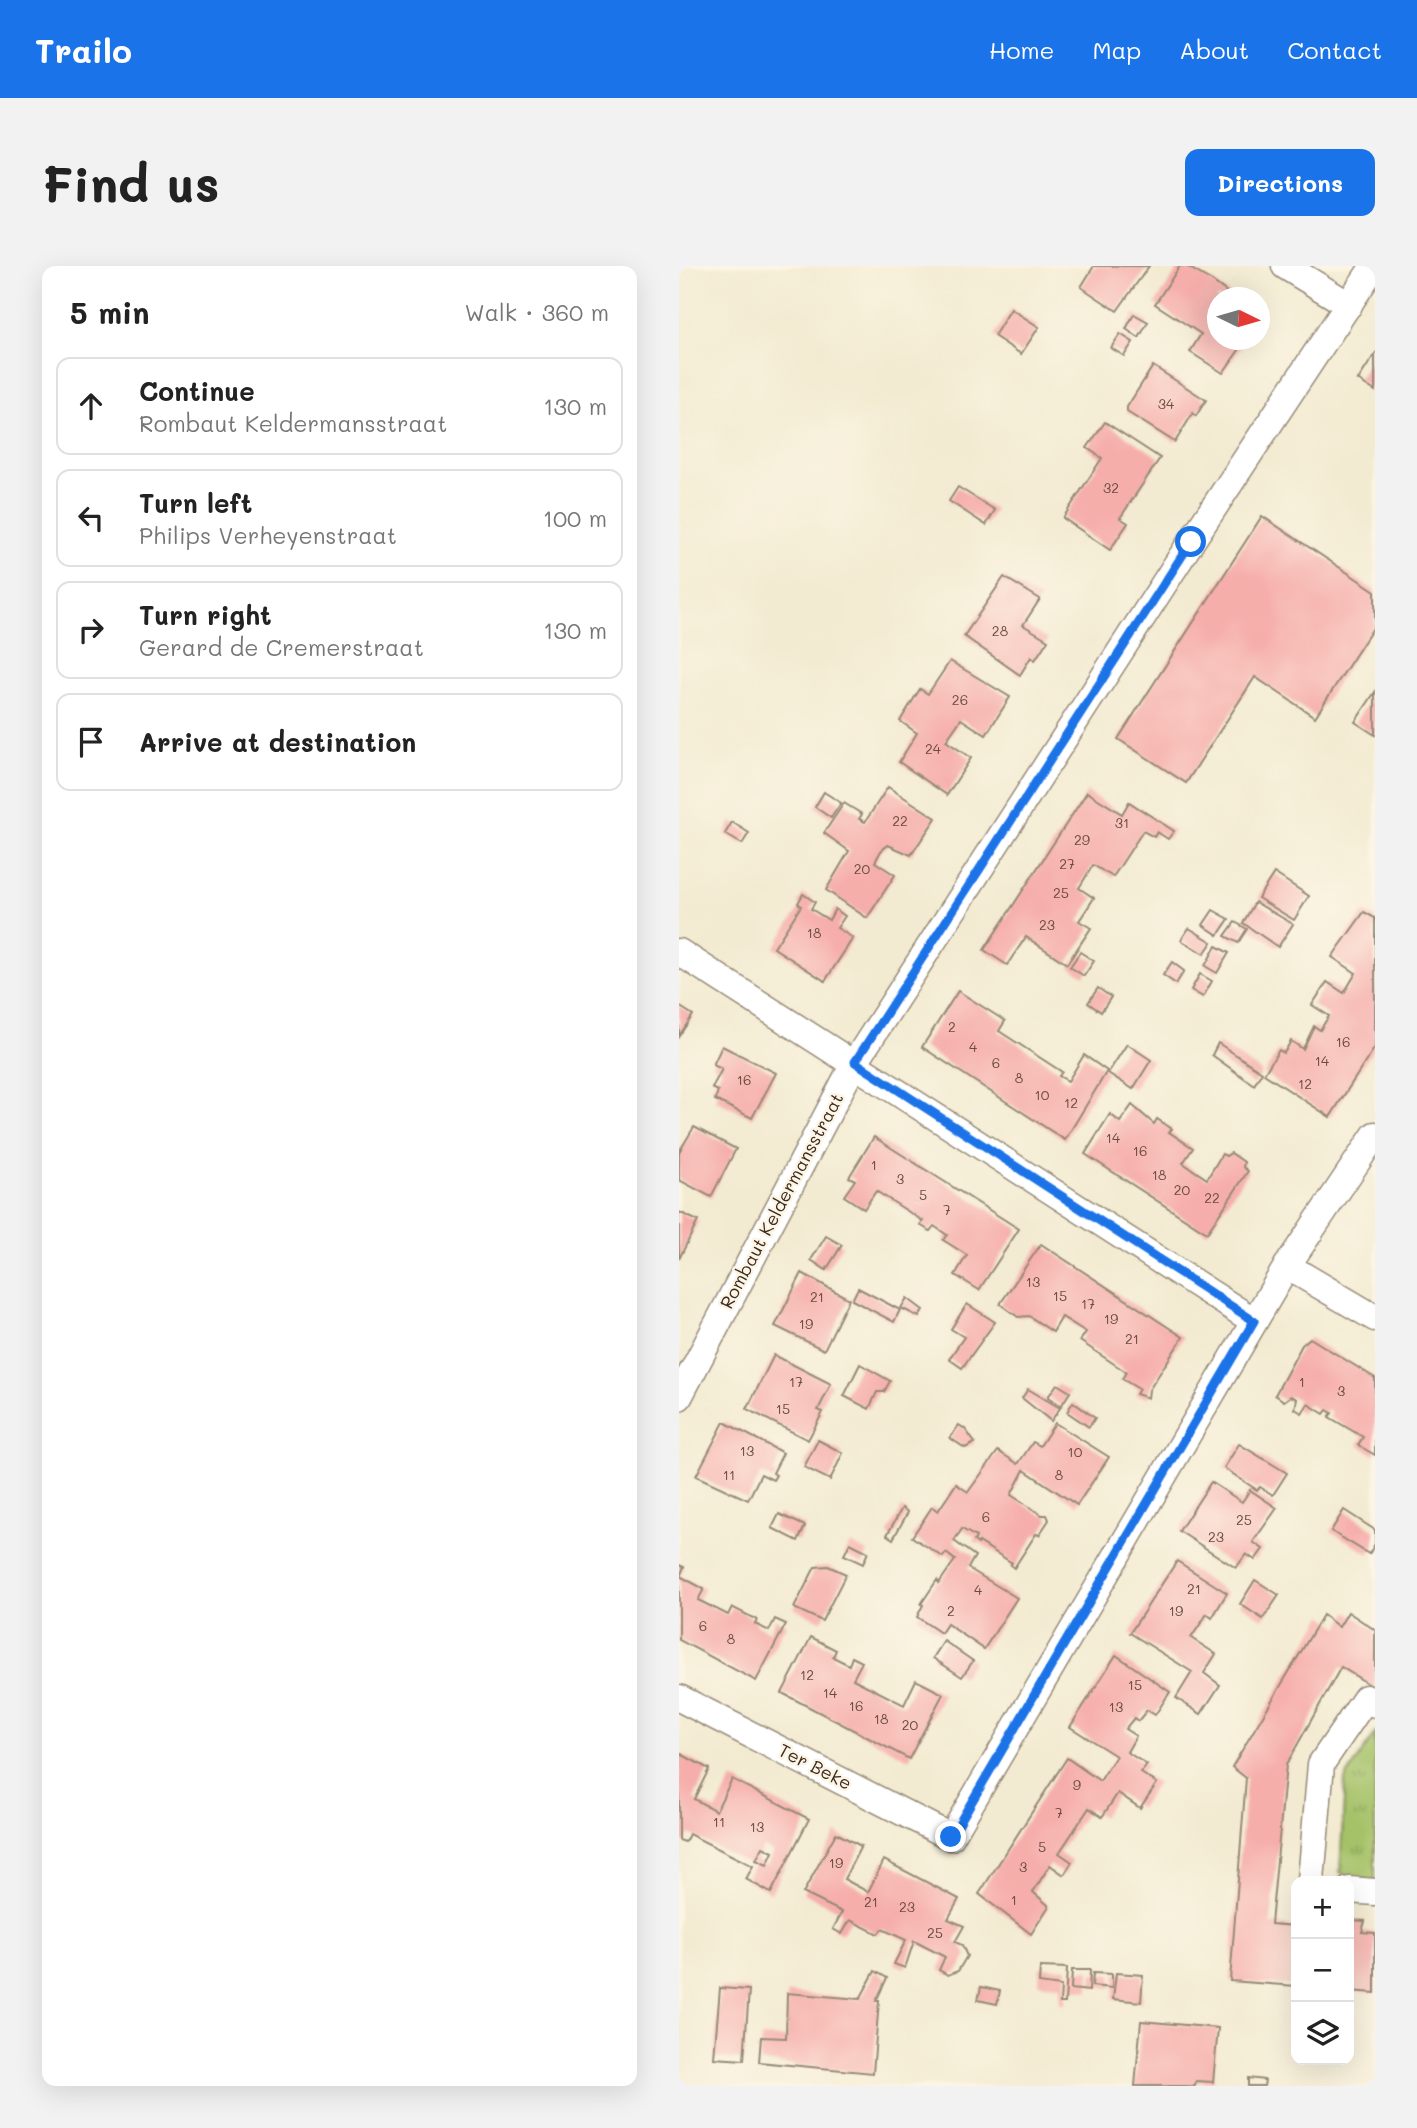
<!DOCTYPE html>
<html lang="en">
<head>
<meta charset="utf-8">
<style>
  :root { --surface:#fff; --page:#f2f2f2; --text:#222; --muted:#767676; --line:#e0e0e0; --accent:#1a73e8 }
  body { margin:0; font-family:Mali,sans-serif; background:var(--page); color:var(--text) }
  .controls { position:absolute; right:21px; bottom:21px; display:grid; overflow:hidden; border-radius:14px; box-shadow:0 7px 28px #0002 }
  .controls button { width:63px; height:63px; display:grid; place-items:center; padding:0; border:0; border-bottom:2px solid var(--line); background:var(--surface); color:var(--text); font:35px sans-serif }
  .compass { position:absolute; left:528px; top:21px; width:63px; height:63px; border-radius:50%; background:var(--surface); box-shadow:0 7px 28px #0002; rotate:95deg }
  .stop { position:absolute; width:21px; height:21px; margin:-16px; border:5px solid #1a73e8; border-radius:50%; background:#fff }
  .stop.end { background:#1a73e8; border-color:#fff; box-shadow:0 2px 7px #0008 }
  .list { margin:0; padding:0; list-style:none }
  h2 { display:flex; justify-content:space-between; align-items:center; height:91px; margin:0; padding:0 28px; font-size:30px }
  h2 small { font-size:23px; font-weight:400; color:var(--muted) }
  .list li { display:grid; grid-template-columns:46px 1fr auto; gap:21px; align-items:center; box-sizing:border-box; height:98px; margin:0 14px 14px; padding:0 14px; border:2px solid var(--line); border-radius:14px }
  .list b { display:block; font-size:26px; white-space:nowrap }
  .list p { margin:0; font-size:23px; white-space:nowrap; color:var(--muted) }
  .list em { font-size:23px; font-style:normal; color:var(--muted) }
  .icon { flex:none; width:38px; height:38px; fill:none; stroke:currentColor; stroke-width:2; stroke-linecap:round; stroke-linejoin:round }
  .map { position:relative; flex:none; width:696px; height:1820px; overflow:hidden; border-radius:14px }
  header { display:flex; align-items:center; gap:42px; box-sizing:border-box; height:98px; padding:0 35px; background:var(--accent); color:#fff }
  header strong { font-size:33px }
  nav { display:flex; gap:38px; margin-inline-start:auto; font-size:24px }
  .intro { display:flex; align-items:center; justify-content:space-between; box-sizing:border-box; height:168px; padding:0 42px }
  h1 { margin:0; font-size:49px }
  .button { padding:18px 32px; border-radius:14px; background:var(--accent); color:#fff; font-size:24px; font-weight:700 }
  main { display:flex; gap:42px; padding:0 42px }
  aside { flex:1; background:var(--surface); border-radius:14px; box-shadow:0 7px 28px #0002 }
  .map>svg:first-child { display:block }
  .grass { fill:url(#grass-tufts); stroke:#707644; stroke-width:2 }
  .building { fill:#f6aeab; fill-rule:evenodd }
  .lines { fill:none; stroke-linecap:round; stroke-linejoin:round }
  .minor-casing { stroke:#978a78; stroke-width:29 }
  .minor { stroke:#fff; stroke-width:26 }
  .route { stroke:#1a73e8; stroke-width:9 }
  .labels { text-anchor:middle; stroke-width:5; stroke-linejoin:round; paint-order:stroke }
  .number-label { font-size:14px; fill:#6a4b41 }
  .street-label { font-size:18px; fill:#3b2a1e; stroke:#fcf5e5 }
</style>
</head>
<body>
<header>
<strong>Trailo</strong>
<nav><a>Home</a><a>Map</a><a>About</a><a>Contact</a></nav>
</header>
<div class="intro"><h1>Find us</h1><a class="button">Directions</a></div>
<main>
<aside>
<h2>5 min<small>Walk · 360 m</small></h2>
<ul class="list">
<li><svg class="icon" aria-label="ahead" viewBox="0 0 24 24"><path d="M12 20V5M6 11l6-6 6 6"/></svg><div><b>Continue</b><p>Rombaut Keldermansstraat</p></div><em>130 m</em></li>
<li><svg class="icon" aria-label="left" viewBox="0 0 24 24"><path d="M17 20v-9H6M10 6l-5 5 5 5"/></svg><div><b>Turn left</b><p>Philips Verheyenstraat</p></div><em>100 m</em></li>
<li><svg class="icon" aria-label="right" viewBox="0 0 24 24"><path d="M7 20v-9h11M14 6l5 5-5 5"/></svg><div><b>Turn right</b><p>Gerard de Cremerstraat</p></div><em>130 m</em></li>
<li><svg class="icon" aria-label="arrive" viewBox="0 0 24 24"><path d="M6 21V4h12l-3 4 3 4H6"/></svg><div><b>Arrive at destination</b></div></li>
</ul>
</aside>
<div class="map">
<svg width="696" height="1820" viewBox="0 0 696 1820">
  <defs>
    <pattern id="grass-tufts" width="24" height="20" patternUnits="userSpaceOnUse" patternTransform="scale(1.75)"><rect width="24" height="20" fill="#a5c269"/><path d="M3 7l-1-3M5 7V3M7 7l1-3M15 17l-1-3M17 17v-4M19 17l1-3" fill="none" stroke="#889e56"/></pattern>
  </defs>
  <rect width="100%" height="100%" fill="#fcf5e5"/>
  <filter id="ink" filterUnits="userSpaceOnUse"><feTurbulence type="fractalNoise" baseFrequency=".0143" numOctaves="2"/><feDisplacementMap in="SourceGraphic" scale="14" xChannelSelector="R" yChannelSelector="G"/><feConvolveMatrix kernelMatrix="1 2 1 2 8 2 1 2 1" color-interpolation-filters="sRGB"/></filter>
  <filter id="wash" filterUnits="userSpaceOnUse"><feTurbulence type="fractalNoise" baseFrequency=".00686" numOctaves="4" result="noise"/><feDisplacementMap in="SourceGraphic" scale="28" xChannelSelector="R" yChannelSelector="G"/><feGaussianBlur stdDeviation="1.57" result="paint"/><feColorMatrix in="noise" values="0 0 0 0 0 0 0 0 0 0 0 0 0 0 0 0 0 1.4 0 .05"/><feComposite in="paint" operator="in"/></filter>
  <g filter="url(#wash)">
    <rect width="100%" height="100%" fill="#f3ebd1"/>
    <polygon class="grass" points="696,1467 696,1615 670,1612 661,1606 666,1513"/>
    <g id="blocks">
      <g class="building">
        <polygon points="415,0 470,0 438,45 402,21"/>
        <polygon points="501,0 507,0 533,15 556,32 538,32 538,74 567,74 544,107 511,86 522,68 476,38"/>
        <polygon points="332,43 360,61 342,88 315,70"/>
        <polygon points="455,48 469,56 460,72 447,63"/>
        <polygon points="441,68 454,76 445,90 432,82"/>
        <polygon points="696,88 696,125 679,114"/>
        <polygon points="474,100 527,134 517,150 514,147 496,176 448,146 448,141"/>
        <polygon points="426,156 481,192 441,252 449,257 431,284 384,252 423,192 408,182"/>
        <polygon points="279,221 316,244 307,259 270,235"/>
        <polygon points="583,250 696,325 696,359 636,451 576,411 507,517 439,473"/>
        <polygon points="325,311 361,333 344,359 369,374 356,394 352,391 341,409 285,370"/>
        <polygon points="271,395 331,431 307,469 282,453 267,475 292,492 268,529 220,496 238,467 221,455 241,423 249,428"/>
        <polygon points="696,426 696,469 676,456"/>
        <polygon points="209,521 257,552 232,589 209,579 202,585 196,596 216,609 188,652 147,624 170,585 145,567 165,537 183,548 180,553 186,556"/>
        <polygon points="145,526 162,537 152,552 136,541"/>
        <polygon points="408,526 443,548 450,536 495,565 489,573 478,566 475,571 464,565 434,611 414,599 400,622 415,632 400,655 412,662 388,698 347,671 328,699 305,684"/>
        <polygon points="53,556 70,567 63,578 46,568"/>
        <polygon points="595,607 630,630 615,654 579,632"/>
        <polygon points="124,628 136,636 132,643 150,654 156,643 166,650 158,662 174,672 146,715 95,682 122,640 119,637"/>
        <polygon points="576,636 614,658 599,681 564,657"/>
        <polygon points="534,644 550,653 539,669 524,659"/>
        <polygon points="685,646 696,652 696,781 651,851 585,808 600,784 605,787 612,775 624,783 635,760 641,764 650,750 633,739 648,716 665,727 677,707 653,691"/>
        <polygon points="556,656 568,663 559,677 546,670"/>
        <polygon points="510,662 533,676 525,688 502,674"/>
        <polygon points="537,680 550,687 538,707 526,700"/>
        <polygon points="401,686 415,695 405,710 391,701"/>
        <polygon points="493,696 505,705 497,718 484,709"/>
        <polygon points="521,708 533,715 524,731 512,724"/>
        <polygon points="419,722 432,731 422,746 409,737"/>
        <polygon points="279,725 326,755 320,765 383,806 380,810 389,815 405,789 428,805 386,874 243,781"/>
        <polygon points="0,740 14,749 0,770"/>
        <polygon points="539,777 583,806 575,819 533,789"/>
        <polygon points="448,778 472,794 454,823 429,807"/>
        <polygon points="43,780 97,807 73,852 36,834 39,825 33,822 43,803 34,799"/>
        <polygon points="453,839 475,858 478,853 493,863 490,866 514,882 504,897 528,913 543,888 547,890 552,887 565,896 564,901 569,905 528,967 406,888 431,848 441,856"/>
        <polygon points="15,861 57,883 32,931 0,914 0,886"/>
        <polygon points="195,871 340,963 300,1024 276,1009 288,989 264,974 268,969 255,960 251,965 241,959 244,955 197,925 185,943 165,930 176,914 170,911"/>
        <polygon points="0,946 19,955 0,993"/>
        <polygon points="147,970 163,979 147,1004 132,994"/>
        <polygon points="362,978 504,1071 470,1124 469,1132 457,1128 460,1123 443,1113 447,1106 401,1075 407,1066 383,1051 374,1066 350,1050 339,1051 321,1038"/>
        <polygon points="123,1007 170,1033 145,1084 96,1060"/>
        <polygon points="179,1022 221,1044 215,1056 173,1034"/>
        <polygon points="228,1032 244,1044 240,1051 222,1042"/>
        <polygon points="288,1038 316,1056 283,1102 270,1093 285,1071 272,1063"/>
        <polygon points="631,1072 696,1112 696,1189 679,1179 684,1171 650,1151 653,1147 648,1144 645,1148 629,1138 623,1147 616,1143 618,1133 612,1130 605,1135 596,1129 623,1079"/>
        <polygon points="95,1089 152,1118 139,1144 144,1146 129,1174 68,1143"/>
        <polygon points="181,1098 211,1115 205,1126 198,1126 190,1143 165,1130"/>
        <polygon points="378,1118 391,1126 382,1140 369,1131"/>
        <polygon points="349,1123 381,1142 372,1155 343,1132"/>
        <polygon points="394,1136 416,1152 410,1161 388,1146"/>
        <polygon points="45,1156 104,1187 94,1207 97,1209 94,1214 82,1208 69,1234 17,1210"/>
        <polygon points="376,1157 430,1191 398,1239 345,1204 332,1229 363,1249 368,1249 370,1254 360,1269 357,1268 335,1302 331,1299 333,1297 300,1276 299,1278 295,1275 297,1271 283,1263 275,1275 296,1290 289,1302 338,1332 305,1383 268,1358 262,1367 238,1351 244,1339 242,1338 258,1314 260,1317 276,1294 267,1287 264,1291 233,1271 253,1241 259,1245 277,1218 289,1226 319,1185 339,1198 354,1176 361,1180"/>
        <polygon points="280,1159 286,1163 296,1177 286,1182 271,1172"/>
        <polygon points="139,1174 164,1187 151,1214 125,1201"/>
        <polygon points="560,1178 608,1207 594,1229 581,1221 578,1224 545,1202"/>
        <polygon points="532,1216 563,1236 571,1224 598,1242 574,1276 584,1283 576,1294 567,1288 557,1302 500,1265"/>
        <polygon points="223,1242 229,1246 214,1273 208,1269"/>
        <polygon points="665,1244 696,1264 696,1278 690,1288 652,1265"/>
        <polygon points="100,1248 126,1260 119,1275 93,1262"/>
        <polygon points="171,1277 189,1286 184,1298 165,1289"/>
        <polygon points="498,1295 548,1327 533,1352 528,1348 512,1372 537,1388 525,1407 541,1419 522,1448 497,1432 513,1406 451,1367"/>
        <polygon points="0,1299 5,1301 1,1310 25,1323 19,1334 49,1349 53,1341 78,1354 76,1358 90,1365 96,1353 107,1358 77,1415 0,1374"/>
        <polygon points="149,1300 167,1308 143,1355 115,1342 136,1301"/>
        <polygon points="576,1314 600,1329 584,1353 561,1338"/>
        <polygon points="669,1346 696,1364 696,1422 662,1401 607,1499 592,1658 617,1660 617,1720 551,1715 567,1512 553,1501 644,1349 660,1361"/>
        <polygon points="132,1371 157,1384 154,1391 170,1399 173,1391 183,1396 174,1413 225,1439 237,1414 264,1428 230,1493 103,1427"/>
        <polygon points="265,1375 294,1395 283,1411 254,1392"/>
        <polygon points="437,1389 491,1426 476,1449 468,1444 459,1455 455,1452 446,1463 457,1470 448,1486 468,1499 462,1507 478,1517 461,1542 439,1527 423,1551 410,1542 380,1587 393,1596 385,1609 371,1599 354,1626 370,1640 352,1668 300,1628 388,1492 421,1515 437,1490 391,1461"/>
        <path d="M0,1487l30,16 -15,30 22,12 16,-32 77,40 -38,74 -25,-14 7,-13 -64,-32 -4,8 -6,-2zM84,1581l10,5 -6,13 -11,-5z"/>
        <polygon points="157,1567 182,1580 165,1613 176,1619 189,1626 205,1594 280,1633 269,1653 285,1660 276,1676 283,1679 288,1690 279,1705 269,1709 260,1704 266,1691 235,1675 226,1702 215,1698 227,1674 203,1663 199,1668 171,1654 163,1668 154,1663 163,1646 124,1627"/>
        <polygon points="670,1654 686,1655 683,1666 696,1667 696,1727 670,1725"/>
        <polygon points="361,1701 388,1702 386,1737 381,1737 382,1720 360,1717"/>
        <polygon points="393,1704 411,1704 410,1725 392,1723"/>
        <polygon points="196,1705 208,1712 197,1735 200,1735 194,1807 80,1796 82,1771 107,1772 108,1727 181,1733"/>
        <polygon points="414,1707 433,1708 433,1722 413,1720"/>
        <polygon points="437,1707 464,1709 462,1736 434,1733"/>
        <polygon points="302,1721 321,1725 318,1738 299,1734"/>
        <polygon points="41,1722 70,1724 65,1794 35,1792"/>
        <polygon points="462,1755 539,1762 534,1816 517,1815 516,1820 456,1820"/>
        <polygon points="569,1812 586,1814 585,1820 569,1820"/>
      </g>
    </g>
  </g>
  <g filter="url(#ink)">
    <use href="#blocks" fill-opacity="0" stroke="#978a78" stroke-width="2"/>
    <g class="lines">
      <defs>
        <g id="minor">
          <polyline points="606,0 670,39"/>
          <polyline points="0,686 575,1055"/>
          <polyline points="608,1000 696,1052"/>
          <polyline points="0,1131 176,796 512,276 695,0"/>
          <polyline points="0,1432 272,1571 608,1000 696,869"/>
          <polyline points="632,1615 642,1498 687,1432 696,1438"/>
          <polyline points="670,1624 696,1626"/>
        </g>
      </defs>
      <use href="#minor" class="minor-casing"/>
      <use href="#minor" class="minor"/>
    </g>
  </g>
  <g class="lines" filter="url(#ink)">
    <polyline class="route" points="272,1571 575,1055 176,796 512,276"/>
  </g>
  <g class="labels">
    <g class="number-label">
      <text x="487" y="143">34</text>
      <text x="432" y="227">32</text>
      <text x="321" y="370">28</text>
      <text x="281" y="439">26</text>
      <text x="254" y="488">24</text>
      <text x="221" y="560">22</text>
      <text x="443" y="562">31</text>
      <text x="403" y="579">29</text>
      <text x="388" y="603">27</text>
      <text x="183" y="608">20</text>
      <text x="382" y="632">25</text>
      <text x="368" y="664">23</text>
      <text x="135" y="672">18</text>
      <text x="273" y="766">2</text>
      <text x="664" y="781">16</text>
      <text x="294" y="786">4</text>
      <text x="643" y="800">14</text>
      <text x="317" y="802">6</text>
      <text x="340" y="817">8</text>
      <text x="65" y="819">16</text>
      <text x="626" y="823">12</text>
      <text x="363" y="834">10</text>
      <text x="392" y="842">12</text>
      <text x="434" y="877">14</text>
      <text x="461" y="890">16</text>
      <text x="195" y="904">1</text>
      <text x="480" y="914">18</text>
      <text x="221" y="918">3</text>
      <text x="503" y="929">20</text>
      <text x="244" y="934">5</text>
      <text x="533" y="937">22</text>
      <text x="268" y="949">7</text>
      <text x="354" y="1021">13</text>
      <text x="381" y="1035">15</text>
      <text x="138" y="1036">21</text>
      <text x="409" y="1043">17</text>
      <text x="432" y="1058">19</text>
      <text x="127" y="1063">19</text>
      <text x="453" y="1078">21</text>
      <text x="117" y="1121">17</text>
      <text x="623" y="1121">1</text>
      <text x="662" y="1130">3</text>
      <text x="104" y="1148">15</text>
      <text x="68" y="1190">13</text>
      <text x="396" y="1191">10</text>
      <text x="50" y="1214">11</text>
      <text x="380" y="1214">8</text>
      <text x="307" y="1256">6</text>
      <text x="565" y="1259">25</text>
      <text x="537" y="1276">23</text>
      <text x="515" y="1328">21</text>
      <text x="299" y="1329">4</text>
      <text x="272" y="1350">2</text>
      <text x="497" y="1350">19</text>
      <text x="24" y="1365">6</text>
      <text x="52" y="1378">8</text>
      <text x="128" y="1414">12</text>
      <text x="456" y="1424">15</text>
      <text x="151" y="1432">14</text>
      <text x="177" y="1445">16</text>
      <text x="437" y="1446">13</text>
      <text x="202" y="1458">18</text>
      <text x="231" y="1464">20</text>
      <text x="398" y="1524">9</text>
      <text x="380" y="1552">7</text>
      <text x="40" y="1561">11</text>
      <text x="78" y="1566">13</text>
      <text x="363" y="1586">5</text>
      <text x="157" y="1602">19</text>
      <text x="344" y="1606">3</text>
      <text x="335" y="1639">1</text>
      <text x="192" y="1641">21</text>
      <text x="228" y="1646">23</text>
      <text x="256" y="1672">25</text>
    </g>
    <g class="street-label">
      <text transform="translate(103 935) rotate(-62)" y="6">Rombaut Keldermansstraat</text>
      <text transform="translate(136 1501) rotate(27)" y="6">Ter Beke</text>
    </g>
  </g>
</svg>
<div class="controls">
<button>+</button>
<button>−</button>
<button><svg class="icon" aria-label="layers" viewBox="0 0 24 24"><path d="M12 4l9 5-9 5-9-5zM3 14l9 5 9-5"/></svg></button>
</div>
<svg class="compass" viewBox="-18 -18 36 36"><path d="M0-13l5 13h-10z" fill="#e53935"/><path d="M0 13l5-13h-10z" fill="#767676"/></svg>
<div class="stop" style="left:512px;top:276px"></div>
<div class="stop end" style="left:272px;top:1571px"></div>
</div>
</main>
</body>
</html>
